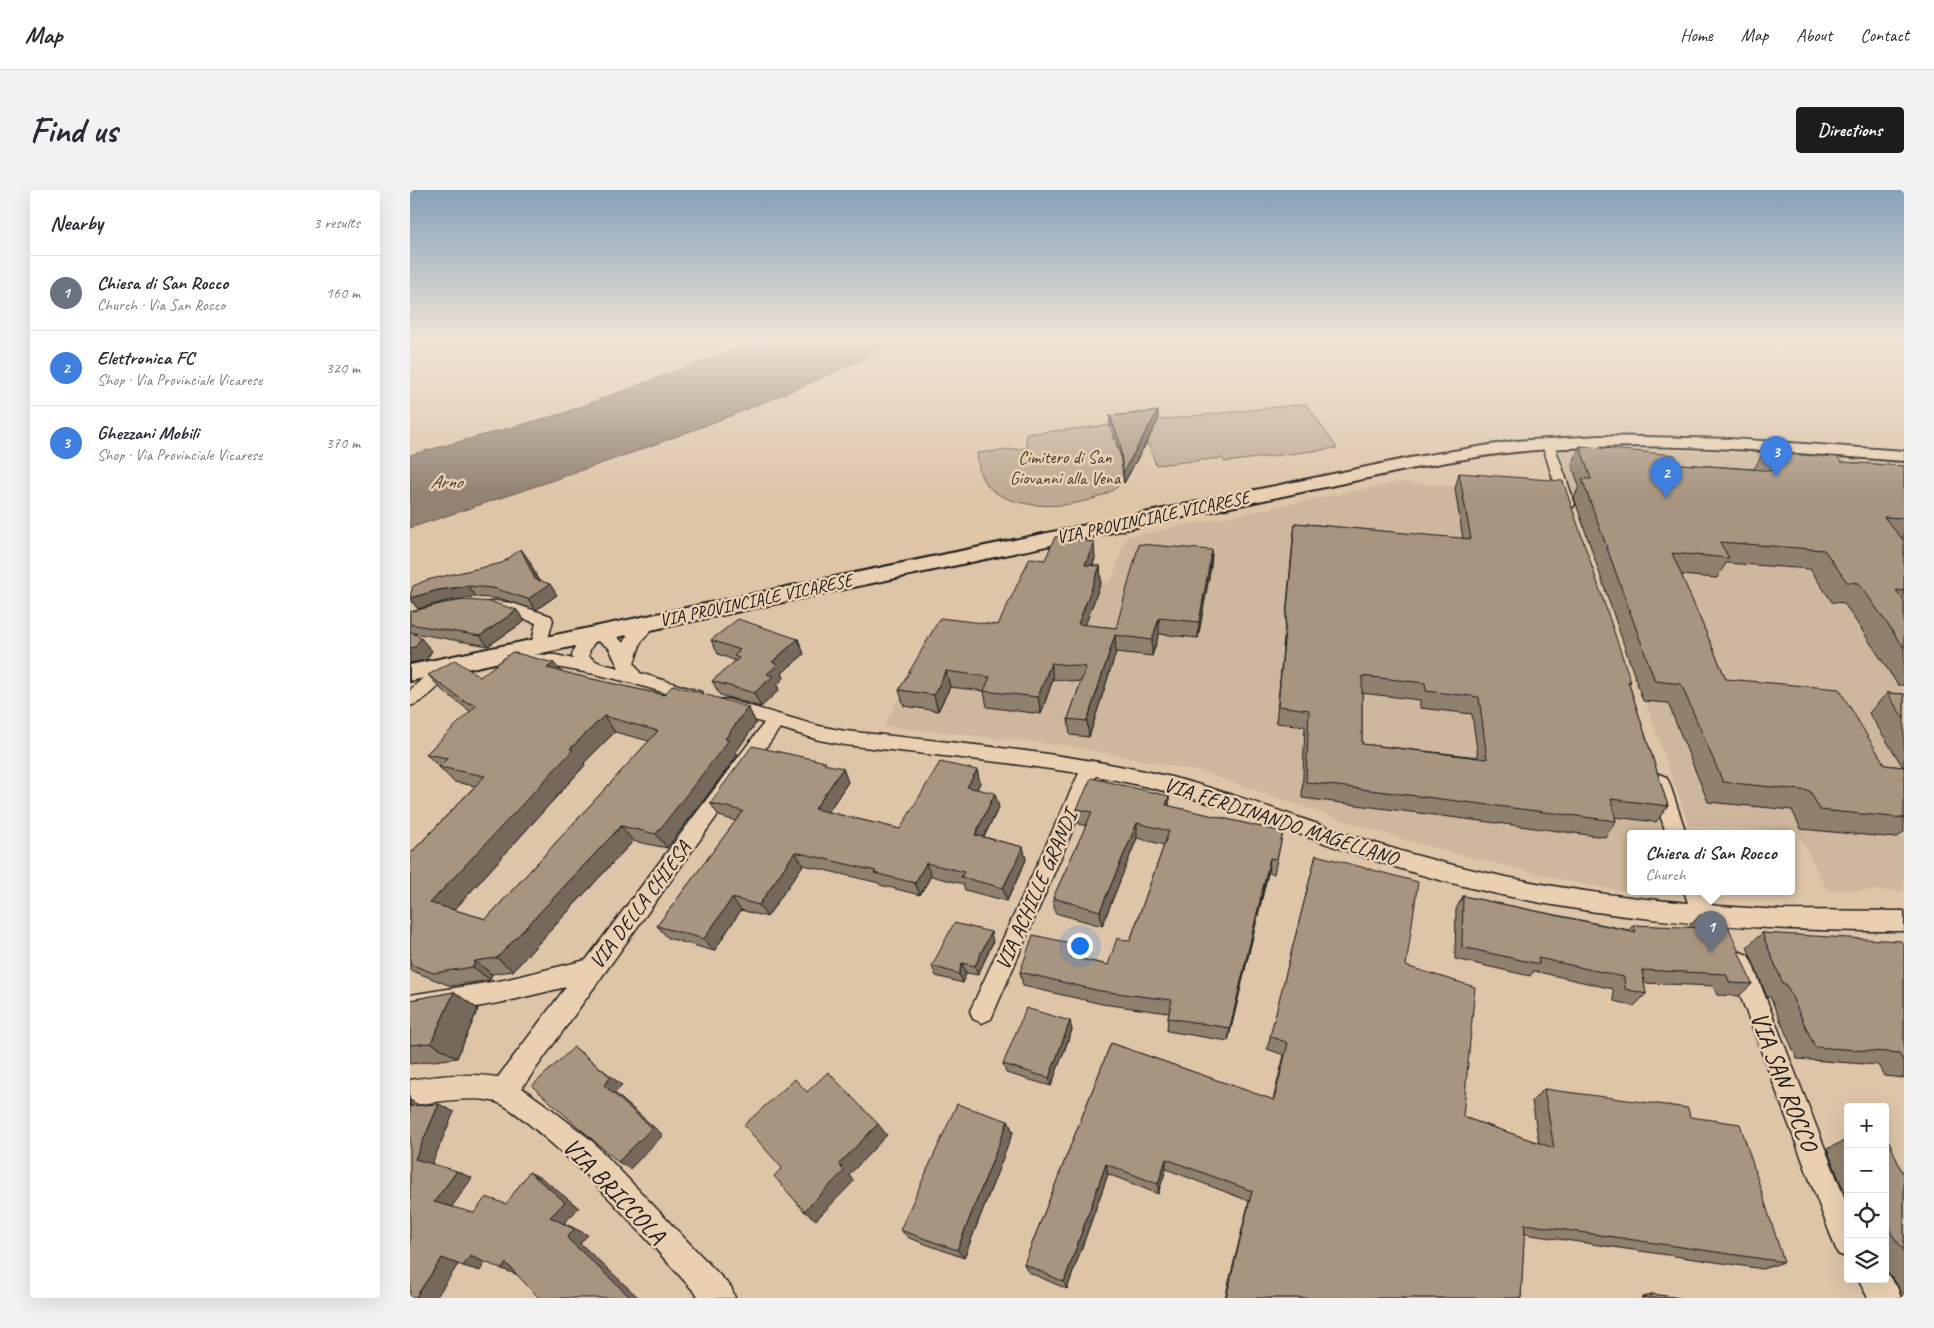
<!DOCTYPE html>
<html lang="en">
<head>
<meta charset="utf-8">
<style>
  :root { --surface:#fff; --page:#f2f2f3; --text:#2b2b33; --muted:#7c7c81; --line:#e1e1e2; --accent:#1c1c1c }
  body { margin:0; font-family:Caveat,sans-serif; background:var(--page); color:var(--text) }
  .controls { position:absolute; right:15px; bottom:15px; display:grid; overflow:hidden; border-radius:5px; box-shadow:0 5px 20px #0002 }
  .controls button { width:45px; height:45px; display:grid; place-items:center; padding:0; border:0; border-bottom:1px solid var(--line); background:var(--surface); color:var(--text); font:25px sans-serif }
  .you { position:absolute; left:669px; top:755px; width:18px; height:18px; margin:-12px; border:4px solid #fff; border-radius:50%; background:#1a73e8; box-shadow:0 0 0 8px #1a73e833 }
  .badge { display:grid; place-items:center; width:32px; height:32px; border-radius:50%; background:var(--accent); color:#fff; font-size:16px; font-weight:700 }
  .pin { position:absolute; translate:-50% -41px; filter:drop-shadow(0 1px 2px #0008) }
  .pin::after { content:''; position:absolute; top:26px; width:18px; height:15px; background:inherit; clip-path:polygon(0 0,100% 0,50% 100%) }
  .popup { position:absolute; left:1217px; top:640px; width:168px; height:65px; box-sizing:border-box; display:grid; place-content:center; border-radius:5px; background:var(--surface); filter:drop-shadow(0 1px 4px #0005); font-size:16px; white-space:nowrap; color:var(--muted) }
  .popup b { font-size:19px; color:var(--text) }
  .popup::after { content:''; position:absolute; left:50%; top:100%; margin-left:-10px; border:10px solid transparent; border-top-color:var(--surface) }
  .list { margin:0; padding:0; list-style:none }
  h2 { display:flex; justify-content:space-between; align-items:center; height:65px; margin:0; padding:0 20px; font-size:21px }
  h2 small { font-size:16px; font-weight:400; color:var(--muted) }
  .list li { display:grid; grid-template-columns:32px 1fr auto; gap:15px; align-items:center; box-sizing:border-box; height:75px; padding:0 20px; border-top:1px solid var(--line) }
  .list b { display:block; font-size:19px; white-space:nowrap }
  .list p { margin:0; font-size:16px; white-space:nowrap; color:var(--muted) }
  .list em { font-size:16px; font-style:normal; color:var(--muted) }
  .icon { flex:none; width:28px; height:28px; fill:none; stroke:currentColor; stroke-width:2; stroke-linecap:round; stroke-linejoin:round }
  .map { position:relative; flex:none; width:1494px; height:1108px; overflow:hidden; border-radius:5px }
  header { display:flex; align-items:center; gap:30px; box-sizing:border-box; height:70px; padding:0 25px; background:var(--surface); border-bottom:1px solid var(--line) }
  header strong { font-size:24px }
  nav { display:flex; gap:28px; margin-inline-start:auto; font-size:18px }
  .intro { display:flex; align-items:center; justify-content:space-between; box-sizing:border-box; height:120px; padding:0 30px }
  h1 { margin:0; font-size:35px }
  .button { padding:12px 22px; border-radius:5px; background:var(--accent); color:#fff; font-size:18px; font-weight:700 }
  main { display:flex; gap:30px; padding:0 30px }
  aside { flex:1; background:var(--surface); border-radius:5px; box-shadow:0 5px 20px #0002 }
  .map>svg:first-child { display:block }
  .built { fill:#ceb79c }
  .green { fill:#bda991; stroke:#6c6256 }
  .water { fill:#918271; stroke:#62594f }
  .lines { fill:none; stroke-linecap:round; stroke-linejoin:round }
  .street-casing { stroke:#1c1c1c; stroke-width:3 }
  .secondary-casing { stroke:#1c1c1c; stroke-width:4 }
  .street { fill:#ead0b1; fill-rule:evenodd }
  .secondary { fill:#ead0b1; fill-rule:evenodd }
  .wall { fill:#90806e; stroke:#1c1c1c; fill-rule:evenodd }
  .shaded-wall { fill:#76685a; stroke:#1c1c1c }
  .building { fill:#a89580; stroke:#1c1c1c; fill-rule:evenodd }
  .labels { text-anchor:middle; stroke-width:5; stroke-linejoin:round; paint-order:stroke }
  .far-park-label { font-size:18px; fill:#443f39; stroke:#ead0b1 }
  .far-street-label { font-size:18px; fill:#1c1c1c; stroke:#ead0b1 }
  .far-water-label { font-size:19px; font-style:italic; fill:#45403a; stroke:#ead0b1 }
  .street-label { font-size:21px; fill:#1c1c1c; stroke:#ead0b1 }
  .near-street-label { font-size:25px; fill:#1c1c1c; stroke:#ead0b1 }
</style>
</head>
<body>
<header>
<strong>Map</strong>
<nav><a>Home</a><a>Map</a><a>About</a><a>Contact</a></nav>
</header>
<div class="intro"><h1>Find us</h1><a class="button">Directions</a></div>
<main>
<aside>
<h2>Nearby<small>3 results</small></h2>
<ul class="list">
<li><span class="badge" style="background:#6b7280">1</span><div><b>Chiesa di San Rocco</b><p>Church · Via San Rocco</p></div><em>160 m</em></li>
<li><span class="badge" style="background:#3f7fe0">2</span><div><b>Elettronica FC</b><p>Shop · Via Provinciale Vicarese</p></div><em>320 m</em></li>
<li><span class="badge" style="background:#3f7fe0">3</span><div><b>Ghezzani Mobili</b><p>Shop · Via Provinciale Vicarese</p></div><em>370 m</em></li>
</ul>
</aside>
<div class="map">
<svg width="1494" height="1108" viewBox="0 0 1494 1108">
  <rect width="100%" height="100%" fill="#dec5a8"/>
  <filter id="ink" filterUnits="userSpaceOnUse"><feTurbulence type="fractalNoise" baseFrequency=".02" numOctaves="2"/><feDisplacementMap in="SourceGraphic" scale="10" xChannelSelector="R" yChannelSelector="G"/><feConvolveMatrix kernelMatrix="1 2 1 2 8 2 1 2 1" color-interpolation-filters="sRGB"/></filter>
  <g filter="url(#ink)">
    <g class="built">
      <polygon points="1192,259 1292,261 1494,273 1494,701 1417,700 1387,641 1279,635 1161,302 1148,260"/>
      <polygon points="989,292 1151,304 1253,643 1221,643 1221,701 1259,701 1241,704 1201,699 1167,693 1039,662 956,638 792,582 661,556 474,536 529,437 590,444 618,383 701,392 716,347"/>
    </g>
    <path class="green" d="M896,214l31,44 -112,14 -3,-4 -66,7 -7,-20h-5l1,3 -9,1c-3,12 -2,21 -11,31 -26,30 -111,36 -138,5 -8,-8 -9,-21 -10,-32l50,-5 -1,-14z"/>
    <path class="water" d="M355,148h140c-31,15 -61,31 -93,44 -131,57 -266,101 -402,146v-73l151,-41z"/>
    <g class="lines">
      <defs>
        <g id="street">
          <polygon points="1138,250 1144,254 1165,314 1163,317 1158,318 1151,314 1132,254"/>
          <polygon points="85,411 102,413 141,426 143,430 135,460 129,462 123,460 121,456 126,433 94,422 79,420 77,416 79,412"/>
          <path d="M240,427l6,1 2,4 -17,20 -7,21 6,10 61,19 3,4 -3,4 -6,2 -63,-19 -37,-9 -39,-7 -39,-1 -6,-2 -3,-4 3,-4 6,-2 39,1 17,4 -1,-3c2,-8 8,-23 16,-26 11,-5 30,5 35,13 4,-10 17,-23 27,-26zM186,450l13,8 10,20c-11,-3 -22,-4 -30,-12l1,-7z"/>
          <path d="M37,470l6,2 3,4c-9,13 -31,36 -46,40v-16c8,-7 29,-28 37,-30z"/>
          <path d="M316,509l93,27 26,5c108,12 216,20 322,45 84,21 164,56 248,79 89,25 181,40 273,48l-4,-12h22l5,14 7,1 62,4 124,1v20c-167,0 -328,-11 -489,-58 -63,-18 -123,-43 -185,-63 -44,-15 -89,-25 -134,-34l-105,243 -9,4 -9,-4 -3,-8 109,-238 -72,-10 -162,-18 -26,-5 -39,-12 -258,360 28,20 41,32 140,147 4,11h-35c-51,-55 -99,-114 -157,-162 -13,-11 -27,-24 -42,-32 -20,-10 -69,-2 -91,2v-26c33,-5 55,-7 88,-3l68,-90 -62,15 -94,17v-24l94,-15 82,-20 178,-237 -44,-13 -3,-5 3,-5z"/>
          <polygon points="1249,584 1256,587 1259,592 1276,643 1256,643 1239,592 1242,587"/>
          <polygon points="1330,762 1338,765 1342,773 1438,1017 1438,1068 1428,1064 1424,1054 1318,773 1322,765"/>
          <polygon points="1475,1081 1487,1097 1491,1108 1458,1108 1448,1089 1475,1089"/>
        </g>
        <path id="secondary" d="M1191,246l130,3 173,12v10c-122,-9 -245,-21 -367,-11 -43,3 -85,11 -127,19l-1000,212v-16l1000,-207 105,-17z"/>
      </defs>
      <use href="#street" class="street-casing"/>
      <use href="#secondary" class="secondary-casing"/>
      <use href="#street" class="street"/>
      <use href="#secondary" class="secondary"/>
    </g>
    <g class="wall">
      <polygon points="700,226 748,231 714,293 710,264 700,236"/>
      <polygon points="1170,256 1270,274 1344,279 1353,263 1431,272 1494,276 1494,348 1492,348 1494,351 1494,495 1488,495 1434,413 1422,412 1400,379 1316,373 1307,388 1271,385 1316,489 1475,575 1493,577 1459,523 1477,503 1494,504 1494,642 1486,648 1391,639 1382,620 1298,612 1258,513 1233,511 1164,308 1169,296 1162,275"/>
      <path d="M1049,283l172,209 -2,2 39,122 -12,16 -41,-5 1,4 -11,16 -303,-39 3,-72 -29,-3 17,-183 2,-17 168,16 -8,-50zM952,503l58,7v8l52,6 6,43 -116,-13z"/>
      <polygon points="668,350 685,368 683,375 690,376 691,392 675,435 706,438 802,360 801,376 788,448 749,444 742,466 706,462 679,547 660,545 658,529 671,492 643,489 631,524 577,517 574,501 540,497 528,521 494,516 489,500 588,435 635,370"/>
      <polygon points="119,370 128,390 147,405 126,420 92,409 66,407 37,411 8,419 0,409"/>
      <polygon points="0,422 115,431 78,456 4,443 22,461 16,470 0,473"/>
      <polygon points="388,449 394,464 372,483 374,488 367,495 369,500 351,517 310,505 302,491 326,471 308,464 301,450"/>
      <path d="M151,482l103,23 84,12 8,16 -20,29 2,3 -71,93 -34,-7 -120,130 -21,3 -2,6 -39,6 -41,-16v-116l65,-68 -21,-4 -28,-28 45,-42 -29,-22 -14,-15 52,2zM205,542l34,9 -163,178 -32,-9 131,-145 -1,-2z"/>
      <polygon points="417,575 438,592 418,622 490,639 567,580 570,593 567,599 589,617 574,647 613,657 616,670 597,711 555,700 553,694 521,686 510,705 470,695 469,693 393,675 357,727 331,720 304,761 258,748 247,736 326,631 309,626 300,613"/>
      <polygon points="759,606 759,616 873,642 864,684 858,683 818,851 757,841 758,828 759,823 692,814 613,796 610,782 667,768 698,775 720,751 754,655 727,648 692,736 645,723 643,708 676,636 669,634 667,619"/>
      <polygon points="906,665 996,776 1053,927 1129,953 1122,911 1134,899 1280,927 1374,1072 1353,1079 1114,1044 1111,1108 815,1108 839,1011 756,979 748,1004 698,984 657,1099 618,1082 614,1074 701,853 863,910 874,865 857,859"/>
      <polygon points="1346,701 1373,701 1372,702"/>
      <polygon points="1053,706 1219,740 1223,735 1278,738 1290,725 1342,794 1329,806 1307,805 1303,796 1234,793 1236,804 1224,816 1204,811 1203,799 1124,781 1120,786 1045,769 1046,719"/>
      <polygon points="1352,743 1494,756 1494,888 1474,886 1468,875 1387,869 1360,807 1357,807 1337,757"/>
      <polygon points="583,752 568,785 556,783 553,793 526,786 522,776"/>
      <polygon points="44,802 68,819 47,868 0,874 0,810"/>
      <polygon points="662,840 641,896 596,883 593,874"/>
      <polygon points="598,931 603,942 554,1068 499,1048 490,1040"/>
      <polygon points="1438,949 1438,1011 1417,959"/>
      <polygon points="1475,950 1492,982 1494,982 1494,1108 1492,1108 1488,1096 1477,1081 1475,1082"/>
      <polygon points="1241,1104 1270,1108 1231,1108"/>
    </g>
    <g class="shaded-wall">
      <polygon points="748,221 748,231 714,293 713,282"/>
      <polygon points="684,352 685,368 677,390 675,375"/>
      <polygon points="111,359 119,370 132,399 140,394 147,405 126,420 118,409 125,389"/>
      <polygon points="802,360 801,376 788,448 789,432"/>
      <polygon points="690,376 691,392 670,450 668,434"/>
      <polygon points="58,396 66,407 37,411 8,419 0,409 0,408 28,400"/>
      <polygon points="107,420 115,431 78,456 70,446"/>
      <polygon points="749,428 749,444 742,466 742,450"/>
      <polygon points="705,445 706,462 679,547 677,531"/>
      <polygon points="11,448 22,461 16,470 0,473 0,458"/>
      <polygon points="388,449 394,464 372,483 374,488 367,495 369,500 351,517 344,503 357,484 362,472"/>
      <polygon points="144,473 156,488 137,478"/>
      <polygon points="641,473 643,489 631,524 628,507"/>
      <polygon points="536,481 540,497 528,521 524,505"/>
      <polygon points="338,517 346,533 326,562 328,565 257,658 246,644"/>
      <polygon points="194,526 205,542 174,573 175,575 38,727 20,713 160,559"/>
      <polygon points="433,578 438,592 412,632 405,619"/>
      <polygon points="567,580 570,593 561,611 557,597"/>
      <polygon points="585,603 589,617 568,658 565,645"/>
      <polygon points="759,606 759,622 756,615"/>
      <polygon points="727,633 727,648 692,736 690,721"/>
      <polygon points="211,636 223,651 103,781 87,768"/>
      <polygon points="613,657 616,670 597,711 593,698"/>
      <polygon points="385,662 393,675 357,727 349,715"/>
      <polygon points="860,668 858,683 818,851 820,838"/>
      <polygon points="516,673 521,686 510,705 505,693"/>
      <polygon points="322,708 331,720 304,761 294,749"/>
      <polygon points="581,742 583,752 568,785 565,776"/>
      <polygon points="665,754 667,768 661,767"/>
      <polygon points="65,771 82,784 80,790 63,777"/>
      <polygon points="552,773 556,783 553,793 549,784"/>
      <polygon points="44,802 68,819 47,868 21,853"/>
      <polygon points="660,831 662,840 641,896 639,888"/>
      <polygon points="164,857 212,895 205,903 253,945 220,979 208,972 194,895"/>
      <polygon points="0,910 11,916 0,922"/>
      <polygon points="29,914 44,922 21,976 5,969"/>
      <polygon points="598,931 603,942 554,1068 547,1060"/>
      <polygon points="468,934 477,945 439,985 444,991 406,1030 394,1021 429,974"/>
      <polygon points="756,969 756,979 748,1004 748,994"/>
      <polygon points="696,974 698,984 657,1099 654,1092"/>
      <polygon points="47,981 62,988 41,1018 24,1012"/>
      <polygon points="119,982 133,989 169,1018 154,1033 178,1045 170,1053 229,1108 217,1108 157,1048 140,1027"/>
      <polygon points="60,1066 76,1071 70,1081 53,1076"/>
      <polygon points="32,1068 49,1073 26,1108 5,1108"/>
      <polygon points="96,1073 108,1085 92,1079"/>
    </g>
    <g class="building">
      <polygon points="748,221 713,282 710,253 700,226"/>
      <polygon points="1170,256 1265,265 1270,274 1366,281 1353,263 1427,267 1431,272 1494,276 1494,328 1474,327 1494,351 1494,401 1486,400 1494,411 1494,458 1449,393 1437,392 1414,360 1310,352 1319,368 1262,363 1316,489 1429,499 1475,575 1494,577 1494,628 1410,620 1400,601 1313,592 1271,494 1245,491 1172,289 1181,289"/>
      <path d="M1049,283l104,8 68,201 -3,-1 40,125 -57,-7 5,22 -310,-39 3,-72 -31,-4 17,-183 176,16zM952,486l63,7 1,8 53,6 8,62 -125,-15z"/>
      <polygon points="659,346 666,347 668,350 684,352 675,375 690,376 668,434 706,438 729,354 802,360 789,432 749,428 742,450 705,445 677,531 658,529 676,477 641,473 628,507 574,501 580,487 536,481 524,505 489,500 530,428 588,435 620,368 635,370 645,347"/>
      <polygon points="111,359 125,389 140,394 118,409 83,398 58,396 28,400 0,408 3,396 17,390 92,373"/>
      <polygon points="55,410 82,412 107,420 70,446 0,434 0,422 34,413"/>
      <polygon points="328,429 388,449 362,472 368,474 357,484 363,486 344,503 302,491 329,468 324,466 330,460 301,450"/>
      <polygon points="0,441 11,448 5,457 0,458"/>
      <path d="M102,462l42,11 -7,5 41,10 76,17 9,-10 75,22 -23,32 4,1 -73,94 -35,-8 -124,132 -22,3 -2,6 -40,6 -23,-9v-110l75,-78 -46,-9 9,-9 -22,-4 51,-49 -12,-3 -37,-27 27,-15 25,17zM194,526l54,15 -172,188 -56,-16 143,-153 -3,-1z"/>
      <polygon points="1477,503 1494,504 1494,529"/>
      <polygon points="342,556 416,572 414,574 433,578 405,619 490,639 530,572 567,580 557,597 585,603 565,645 613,657 593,698 551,687 554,682 516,673 505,693 464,683 466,681 385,662 349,715 322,708 294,749 247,736 333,621 300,613"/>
      <polygon points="681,588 759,606 756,615 873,642 867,669 860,668 820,838 758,828 762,810 690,801 610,782 623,745 665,754 661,767 698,775 707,748 720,751 759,641 727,633 690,721 643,708 682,622 667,619"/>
      <polygon points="906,665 1008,692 996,776 1065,797 1053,927 1144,958 1134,899 1278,918 1280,927 1330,934 1374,1072 1115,1034 1111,1108 816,1108 842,1001 756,969 748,994 696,974 654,1092 614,1074 701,853 864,910 878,853 860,846"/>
      <polygon points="1053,706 1226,742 1223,735 1296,738 1290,725 1314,726 1342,794 1320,793 1316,784 1232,780 1236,804 1215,799 1214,787 1128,768 1129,774 1052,757"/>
      <polygon points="544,733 581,742 565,776 552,773 549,784 522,776"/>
      <polygon points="1352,743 1491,751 1494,756 1494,873 1489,863 1405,857 1376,794 1373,794"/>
      <polygon points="44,802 21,853 0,855 0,810"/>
      <polygon points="616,818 660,831 639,888 593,874"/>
      <polygon points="164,857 201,887 194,895 242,938 208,972 122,896"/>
      <polygon points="418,882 468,934 429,974 434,981 394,1021 364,986 372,978 334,935 385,889 397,902"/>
      <polygon points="29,914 5,969 47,981 24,1012 64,1023 76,1007 96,1014 119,982 155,1012 140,1027 164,1039 157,1048 219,1106 217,1108 129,1108 96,1073 92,1079 60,1066 53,1076 32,1068 5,1108 0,1108 0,916"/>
      <polygon points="547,914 598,931 547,1060 490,1040"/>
      <polygon points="1475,950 1479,951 1492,982 1494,982 1494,1061 1481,1043 1475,1028"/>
      <polygon points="1241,1104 1270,1108 1242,1108"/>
    </g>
  </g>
  <linearGradient id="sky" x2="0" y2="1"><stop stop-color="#85a0b8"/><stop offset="0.49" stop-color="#f0e5d8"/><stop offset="1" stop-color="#f0e5d8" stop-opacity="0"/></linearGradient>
  <rect width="1494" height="304" fill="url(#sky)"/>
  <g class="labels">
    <g class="far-park-label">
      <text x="655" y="273">Cimitero di San<tspan x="655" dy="21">Giovanni alla Vena</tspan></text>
    </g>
    <g class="far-street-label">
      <text transform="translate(743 327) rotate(-12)" y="6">VIA PROVINCIALE VICARESE</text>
      <text transform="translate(346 410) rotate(-12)" y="6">VIA PROVINCIALE VICARESE</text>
    </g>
    <g class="far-water-label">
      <text x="36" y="298">Arno</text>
    </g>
    <g class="street-label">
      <text transform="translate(871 631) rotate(18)" y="7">VIA FERDINANDO MAGELLANO</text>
      <text transform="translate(626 700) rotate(-66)" y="7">VIA ACHILLE GRANDI</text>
      <text transform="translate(230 715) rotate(-53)" y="7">VIA DELLA CHIESA</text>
    </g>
    <g class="near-street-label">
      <text transform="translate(1375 891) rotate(69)" y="9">VIA SAN ROCCO</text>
      <text transform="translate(205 1000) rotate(46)" y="9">VIA BRICCOLA</text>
    </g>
  </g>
</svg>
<div class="controls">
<button>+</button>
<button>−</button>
<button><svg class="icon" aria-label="locate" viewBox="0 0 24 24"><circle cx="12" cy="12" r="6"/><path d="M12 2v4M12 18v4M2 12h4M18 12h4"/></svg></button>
<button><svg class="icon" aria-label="layers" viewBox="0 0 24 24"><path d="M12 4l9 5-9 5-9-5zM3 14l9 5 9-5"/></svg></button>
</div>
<div class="you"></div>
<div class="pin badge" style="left:1301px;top:762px;background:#6b7280">1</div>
<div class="popup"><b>Chiesa di San Rocco</b>Church</div>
<div class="pin badge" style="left:1256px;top:308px;background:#3f7fe0">2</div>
<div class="pin badge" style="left:1366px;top:287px;background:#3f7fe0">3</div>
</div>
</main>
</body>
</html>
